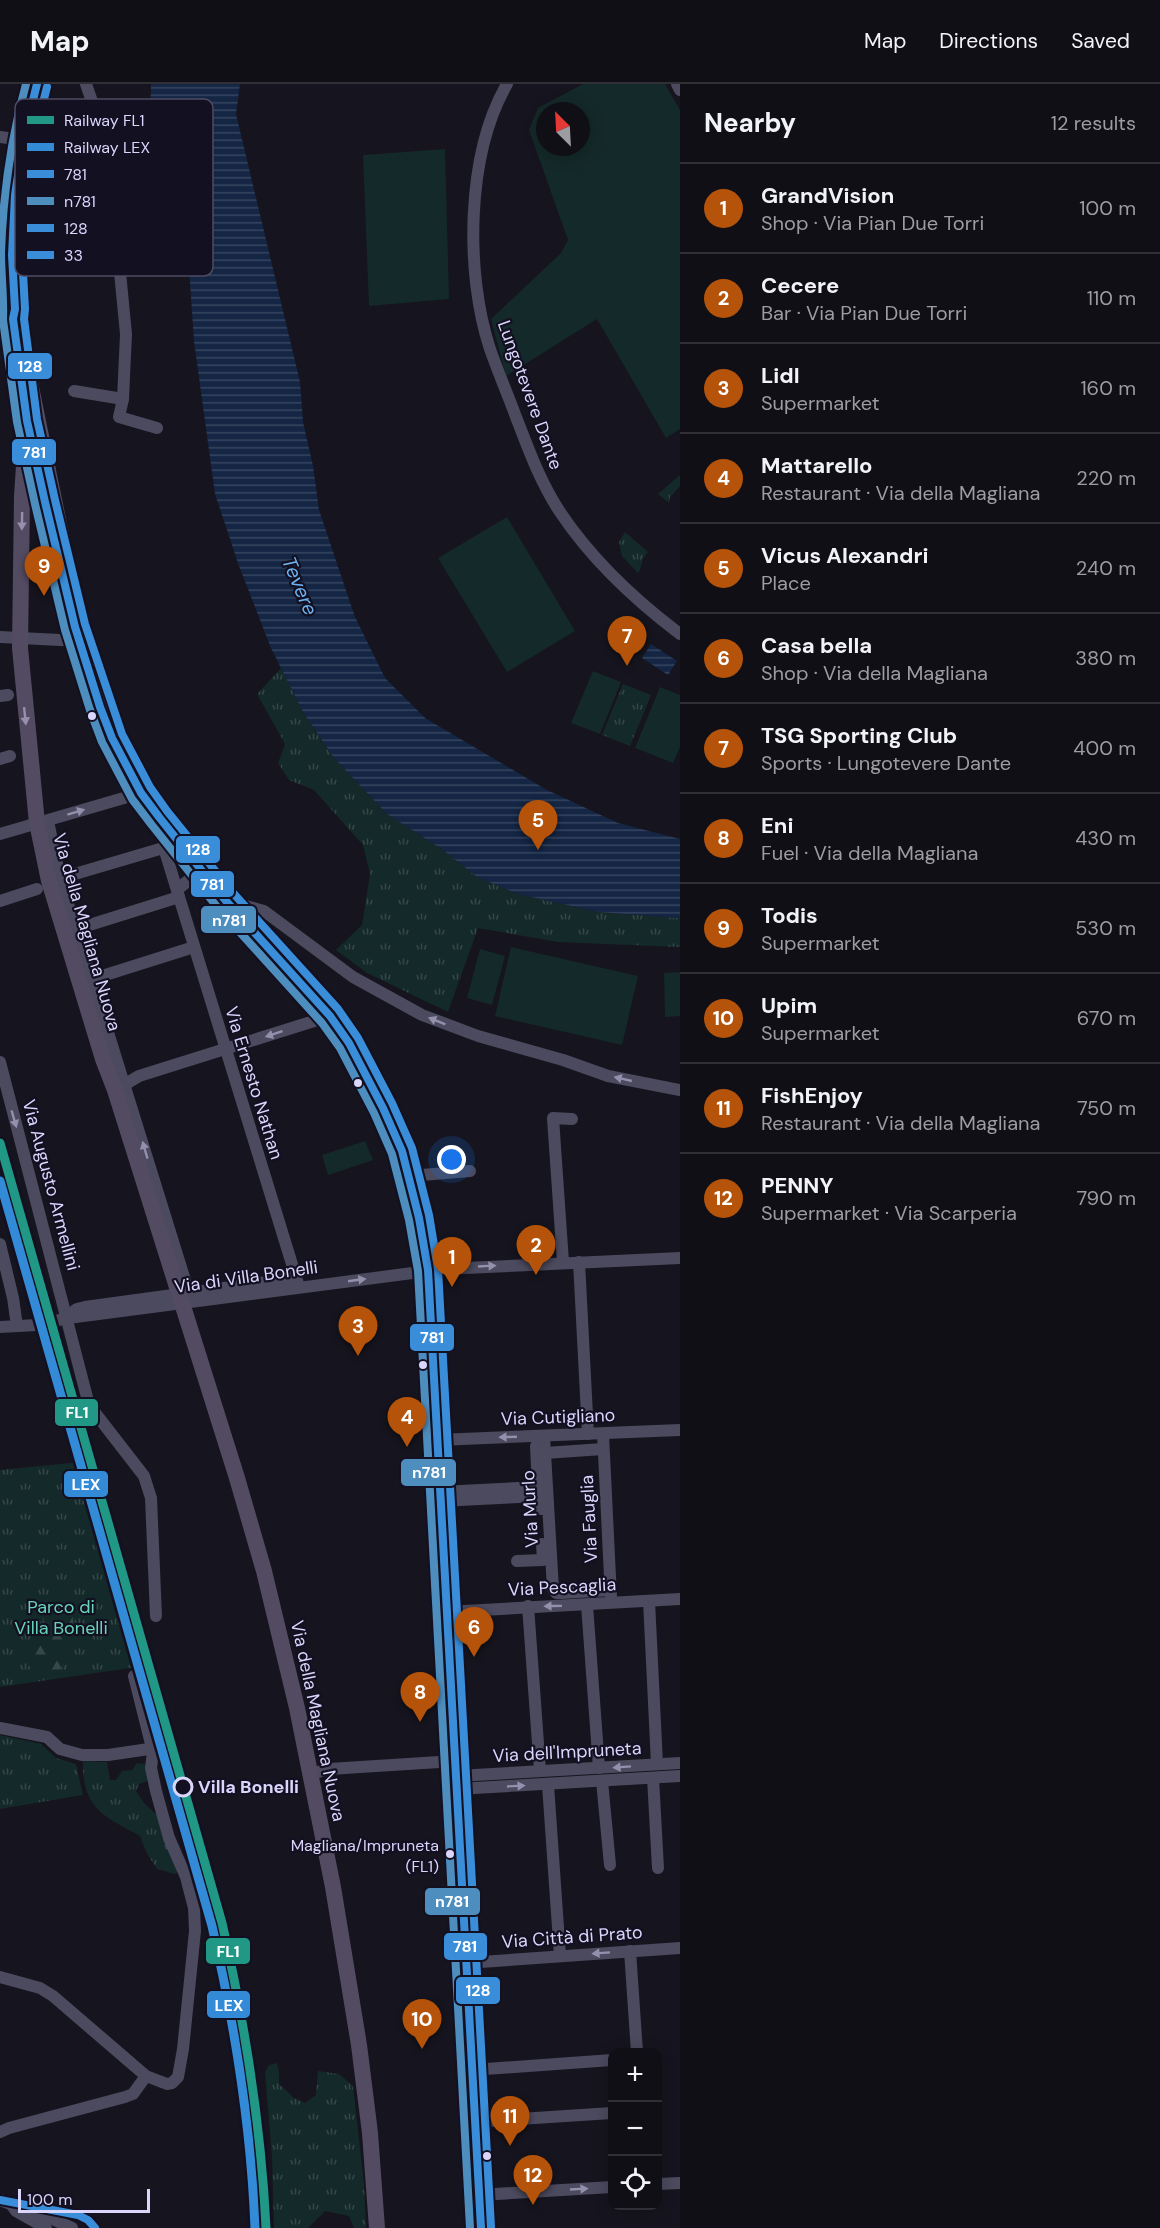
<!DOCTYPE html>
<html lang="en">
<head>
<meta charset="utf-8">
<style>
  :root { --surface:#100f16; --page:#19181f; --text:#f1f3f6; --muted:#9c9ca1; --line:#302f35; --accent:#b45309 }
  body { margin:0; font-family:"DM Sans",sans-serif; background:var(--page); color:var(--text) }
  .controls { position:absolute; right:18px; bottom:18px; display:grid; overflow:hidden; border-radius:12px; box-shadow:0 3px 15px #0003 }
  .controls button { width:54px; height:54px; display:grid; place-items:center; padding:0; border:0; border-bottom:2px solid var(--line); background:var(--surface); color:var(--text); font:30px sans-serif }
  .compass { position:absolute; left:536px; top:18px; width:54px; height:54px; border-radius:50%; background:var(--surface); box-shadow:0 3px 15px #0003; rotate:336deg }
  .scale { position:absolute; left:18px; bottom:15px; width:132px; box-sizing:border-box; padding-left:6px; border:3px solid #dad5fb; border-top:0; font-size:16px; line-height:21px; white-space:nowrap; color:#dad5fb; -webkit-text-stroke:4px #131022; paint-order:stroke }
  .you { position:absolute; left:452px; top:1076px; width:21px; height:21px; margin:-15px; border:4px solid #fff; border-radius:50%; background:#1a73e8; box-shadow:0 0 0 9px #1a73e833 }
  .badge { display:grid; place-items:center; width:39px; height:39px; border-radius:50%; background:var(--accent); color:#fff; font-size:20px; font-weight:700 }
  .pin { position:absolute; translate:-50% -50px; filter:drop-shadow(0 2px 3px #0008) }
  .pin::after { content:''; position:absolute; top:32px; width:21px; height:18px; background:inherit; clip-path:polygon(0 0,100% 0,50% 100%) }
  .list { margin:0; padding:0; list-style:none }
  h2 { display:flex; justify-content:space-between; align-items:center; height:78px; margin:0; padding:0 24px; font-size:26px }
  h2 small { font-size:20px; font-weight:400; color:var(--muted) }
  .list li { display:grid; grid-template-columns:39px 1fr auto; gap:18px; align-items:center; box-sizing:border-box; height:90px; padding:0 24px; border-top:2px solid var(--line) }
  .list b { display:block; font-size:22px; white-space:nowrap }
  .list p { margin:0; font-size:20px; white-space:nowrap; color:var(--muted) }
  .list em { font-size:20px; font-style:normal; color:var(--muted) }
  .icon { flex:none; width:33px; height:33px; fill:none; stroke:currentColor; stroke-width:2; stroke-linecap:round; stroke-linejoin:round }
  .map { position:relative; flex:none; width:680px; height:2144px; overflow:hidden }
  header { display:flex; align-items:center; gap:36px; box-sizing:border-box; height:84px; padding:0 30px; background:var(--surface); border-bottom:2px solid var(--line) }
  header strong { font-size:28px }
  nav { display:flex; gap:33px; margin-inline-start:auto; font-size:21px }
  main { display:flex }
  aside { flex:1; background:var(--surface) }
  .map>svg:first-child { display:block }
  .grass { fill:url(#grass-tufts) }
  .forest { fill:url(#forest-firs) }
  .pitch { fill:#142929; fill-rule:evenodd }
  .water { fill:url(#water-rules) }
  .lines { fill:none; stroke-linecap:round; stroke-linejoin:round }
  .minor { stroke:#4b4a5e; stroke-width:12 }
  .major { stroke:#534b62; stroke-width:16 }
  .bus-1-casing { stroke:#131022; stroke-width:12 }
  .bus-2-casing { stroke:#131022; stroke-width:12 }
  .bus-3-casing { stroke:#131022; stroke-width:12 }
  .bus-4-casing { stroke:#131022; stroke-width:12 }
  .bus-1 { stroke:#3a8dd9; stroke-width:8 }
  .bus-2 { stroke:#4d8ebf; stroke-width:8 }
  .bus-3 { stroke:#3a8dd9; stroke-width:8 }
  .bus-4 { stroke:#3a8dd9; stroke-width:8 }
  .rail-1-casing { stroke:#131022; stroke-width:14 }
  .rail-2-casing { stroke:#131022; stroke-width:14 }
  .rail-1 { stroke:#209885; stroke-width:9 }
  .rail-2 { stroke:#338bd7; stroke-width:9 }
  .oneway { fill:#9690ae }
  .oneway2 { fill:#9290ac }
  .bus-dot { fill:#dad5fb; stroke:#131022; stroke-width:2 }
  .stop-dot { fill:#131022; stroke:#dad5fb; stroke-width:3 }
  .labels { text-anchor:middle; stroke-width:4.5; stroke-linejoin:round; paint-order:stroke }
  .bus-label { font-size:16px; fill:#dad5fb; stroke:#131022; text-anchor:end }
  .street-label { font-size:18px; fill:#dad5fb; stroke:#131022 }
  .park-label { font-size:18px; fill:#68d4ba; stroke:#131022 }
  .stop-label { font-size:18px; font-weight:bold; fill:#dad5fb; stroke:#131022; text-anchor:start }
  .water-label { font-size:20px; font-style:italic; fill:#6db3f1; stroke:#131022 }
  .key { fill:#131022; stroke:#4f4b63; stroke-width:1.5 }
  .key-label { font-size:16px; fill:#dad5fb }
  .line-badge { stroke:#131022; stroke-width:2 }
  .badge-label { font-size:16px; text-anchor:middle; font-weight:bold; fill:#fff }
</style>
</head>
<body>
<header>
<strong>Map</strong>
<nav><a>Map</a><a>Directions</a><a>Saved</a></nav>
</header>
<main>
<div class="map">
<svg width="680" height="2144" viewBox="0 0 680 2144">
  <defs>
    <pattern id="grass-tufts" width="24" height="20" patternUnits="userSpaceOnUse" patternTransform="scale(1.5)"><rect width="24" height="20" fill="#142929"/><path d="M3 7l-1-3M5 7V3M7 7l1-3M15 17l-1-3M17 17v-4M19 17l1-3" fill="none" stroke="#364749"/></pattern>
    <pattern id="forest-firs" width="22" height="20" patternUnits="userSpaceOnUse" patternTransform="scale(1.5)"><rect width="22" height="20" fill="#142929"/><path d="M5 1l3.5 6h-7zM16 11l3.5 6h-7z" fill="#364749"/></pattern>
    <pattern id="water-rules" width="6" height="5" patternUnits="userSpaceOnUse" patternTransform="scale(1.5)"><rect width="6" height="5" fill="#142644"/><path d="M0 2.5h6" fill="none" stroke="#364560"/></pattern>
  </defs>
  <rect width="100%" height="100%" fill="#16141e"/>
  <g class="grass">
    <polygon points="680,391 680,402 670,413 669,419 658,410"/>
    <path d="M625,448l23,20c-8,7 -5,15 -10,21l-16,-17 -3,-14z"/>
    <polygon points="281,584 303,628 334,674 387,730 443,766 477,793 518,810 598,828 680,834 680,863 558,858 478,844 448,928 367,889 336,866 362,841 370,790 363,761 314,706 289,696 278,679 285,660 257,610"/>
    <polygon points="623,600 651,611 630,662 602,651"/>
    <polygon points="81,1378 137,1583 0,1603 0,1386"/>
    <polygon points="0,1651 41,1660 56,1674 76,1680 83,1711 0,1725"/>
    <path d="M83,1677l24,1 3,18h6l6,-9 10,-1 5,-7 8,1 5,16 -11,4 -3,7 8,12 13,12 23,54 -5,5 -18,-5 -11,-17 -6,-16c-36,-20 -58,-27 -57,-75z"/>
    <polygon points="277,1979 279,1987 279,2000 294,2014 305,2019 316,2011 318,1987 339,1990 353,2002 364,2100 366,2144 354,2144 349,2132 325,2127 308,2144 274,2144 272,2073 265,1988 269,1981"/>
  </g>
  <polygon class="forest" points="55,1522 72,1526 74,1546 61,1585 37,1592 25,1576 27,1561 40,1545 44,1534"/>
  <g class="pitch">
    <path d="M583,0h82l15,26v319l-14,9 -69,-119 -91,57 -15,-57 70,-66 7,-13 -39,-110 9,-22zM545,27h36v36h-36z"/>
    <polygon points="445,65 449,215 369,222 363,71"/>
    <polygon points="507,433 575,547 507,588 438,474"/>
    <polygon points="593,587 621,598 600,650 571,639"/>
    <polygon points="660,603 680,611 680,663 673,679 635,664"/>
    <polygon points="511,863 638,892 622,961 495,932"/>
    <polygon points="480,865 505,872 492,921 467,914"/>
    <polygon points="680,888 680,932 665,933 664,889"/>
    <polygon points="365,1057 373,1076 328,1091 322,1071"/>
  </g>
  <g class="water">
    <polygon points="151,0 240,0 236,30 300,298 303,338 313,382 319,426 355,533 385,594 425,634 547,706 618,739 680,755 680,834 598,828 518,810 477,793 443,766 387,730 334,674 303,628 271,564 239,482 215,410 194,257 188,168 165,115 149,60"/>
    <polygon points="651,560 677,577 668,591 642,574"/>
  </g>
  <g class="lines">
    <g class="minor">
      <polyline points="86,0 104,52 116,147 126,250 123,315 119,333 157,344"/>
      <path d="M507,0c-41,71 -42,189 -17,265 8,23 18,46 26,68 13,33 24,65 44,95 32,48 75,88 120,122"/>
      <polyline points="677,0 680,6"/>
      <polyline points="0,53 71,63 104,52"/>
      <polyline points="74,307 123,315"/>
      <polyline points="30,350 54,456"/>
      <polyline points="0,553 80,557 78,551"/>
      <polyline points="0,612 8,611"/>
      <polyline points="0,675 10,672"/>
      <polyline points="48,737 60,794 189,1209 181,1220"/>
      <polyline points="0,750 141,709"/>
      <polyline points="164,764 299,1203"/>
      <polyline points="68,792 170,762"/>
      <polyline points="178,805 201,786"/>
      <polyline points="0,817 37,805"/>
      <polyline points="227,817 264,827 353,893 422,931 478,952 563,976 608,992 680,1006"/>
      <polyline points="83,843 179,813"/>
      <polyline points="102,892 194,863"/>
      <polyline points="0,978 89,1321 144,1392 151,1414 156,1532"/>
      <polyline points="119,1004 139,992 330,932"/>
      <polyline points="410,1092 470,1087"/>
      <polyline points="0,1160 13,1214 17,1242"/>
      <polyline points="563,1178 553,1034 572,1035"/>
      <polyline points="579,1178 588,1350"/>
      <polyline points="70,1230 77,1225 85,1223 296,1194"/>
      <polyline points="0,1243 37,1241 68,1234 443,1185 680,1174"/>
      <polyline points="603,1350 611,1513"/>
      <polyline points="544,1352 553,1505 556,1509 561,1509 611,1506"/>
      <polyline points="438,1356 680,1346"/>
      <polyline points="545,1369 603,1365"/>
      <polyline points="440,1408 538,1403 536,1362"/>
      <polyline points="440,1417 540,1412 541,1425"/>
      <polyline points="517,1477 543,1476 542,1460"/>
      <polyline points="649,1517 657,1680"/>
      <polyline points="587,1521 599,1684"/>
      <polyline points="528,1522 540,1687"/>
      <polyline points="446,1528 680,1515"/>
      <polyline points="0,1644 47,1653 60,1665 82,1671 108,1671 149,1665 153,1668"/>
      <polyline points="311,1690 329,1685 455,1677"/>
      <polyline points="457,1692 680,1679"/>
      <polyline points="653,1694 658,1784"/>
      <polyline points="602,1697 610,1781"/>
      <polyline points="548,1701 560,1872"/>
      <polyline points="457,1705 680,1692"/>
      <polyline points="630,1867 637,1968"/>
      <polyline points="466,1879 680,1864"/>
      <polyline points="0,1893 40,1904 53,1912 146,1992 167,2000 172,1999 178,1993 183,1965 195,1847 194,1824 186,1793 169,1754 156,1707 151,1684 153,1668 134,1592"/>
      <polyline points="472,1986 612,1976"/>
      <polyline points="475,2038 612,2029"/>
      <polyline points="0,2048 9,2044 125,2013 133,2010 146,1992"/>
      <polyline points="658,2100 680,2099"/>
      <polyline points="479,2111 612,2103"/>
      <polyline points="0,2116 11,2120 20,2120 72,2144"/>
      <polyline points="11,2120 16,2127 46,2144"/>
    </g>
    <g class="major">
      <polyline points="37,0 23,56 17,98 12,159 13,215 71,499 80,557 100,623 117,666 141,709 226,817 330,932 349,959 383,1024 402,1067 419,1134 428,1186 481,2144"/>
      <polyline points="24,317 27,337 22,412 20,564 37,739 49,797 103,975 115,1006 237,1394 264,1487 297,1624 333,1803 359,1961 370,2049 377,2144"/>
    </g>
    <defs>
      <polyline id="bus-1" points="37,0 24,52 15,111 12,171 15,225 13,235 27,337 45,418 75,543 100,623 112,654 141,709 159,733 226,817 330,932 349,959 383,1024 402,1067 419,1134 428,1186 481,2144"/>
      <path id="bus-2" d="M26,0c-15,55 -23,111 -25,168 0,23 3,46 2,68l14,102 18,82 30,126 25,80 12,32 30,57 19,25 67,84 104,115 18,25 34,65 18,41 17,66 9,51 52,957"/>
      <polyline id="bus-3" points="47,3 34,54 26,112 22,171 25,225 24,235 37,335 55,416 85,540 122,650 150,703 167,727 234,810 338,925 358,954 392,1019 412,1064 429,1131 438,1185 491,2143"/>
      <polyline id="bus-4" points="0,2116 78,2131 88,2136 95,2144"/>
    </defs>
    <use href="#bus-1" class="bus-1-casing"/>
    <use href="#bus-2" class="bus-2-casing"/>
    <use href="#bus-3" class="bus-3-casing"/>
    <use href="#bus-4" class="bus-4-casing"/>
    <use href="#bus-1" class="bus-1"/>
    <use href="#bus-2" class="bus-2"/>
    <use href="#bus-3" class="bus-3"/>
    <use href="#bus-4" class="bus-4"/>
    <defs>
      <path id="rail-1" d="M0,1059l222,780c23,101 39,202 44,305"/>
      <path id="rail-2" d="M0,1097l212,745c23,100 39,199 43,302"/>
    </defs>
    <use href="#rail-1" class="rail-1-casing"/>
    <use href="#rail-2" class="rail-2-casing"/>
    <use href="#rail-1" class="rail-1"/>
    <use href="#rail-2" class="rail-2"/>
  </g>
  <defs><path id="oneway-solid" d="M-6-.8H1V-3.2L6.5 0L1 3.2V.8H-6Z" transform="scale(1.5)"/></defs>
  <g class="oneway">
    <use href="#oneway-solid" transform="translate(22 437) rotate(91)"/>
    <use href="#oneway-solid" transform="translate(25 632) rotate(84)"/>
  </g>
  <g class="oneway2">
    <use href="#oneway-solid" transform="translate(76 728) rotate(-17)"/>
    <use href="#oneway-solid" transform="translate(437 937) rotate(-158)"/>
    <use href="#oneway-solid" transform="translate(274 950) rotate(162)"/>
    <use href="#oneway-solid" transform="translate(623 995) rotate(-167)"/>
    <use href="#oneway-solid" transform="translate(14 1035) rotate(74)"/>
    <use href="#oneway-solid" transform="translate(145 1066) rotate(-106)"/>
    <use href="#oneway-solid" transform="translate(487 1182) rotate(-3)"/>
    <use href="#oneway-solid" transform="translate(357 1196) rotate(-8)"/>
    <use href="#oneway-solid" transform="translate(508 1353) rotate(178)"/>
    <use href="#oneway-solid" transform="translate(553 1522) rotate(179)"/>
    <use href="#oneway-solid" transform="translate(622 1683) rotate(176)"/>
    <use href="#oneway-solid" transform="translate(516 1702) rotate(-3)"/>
    <use href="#oneway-solid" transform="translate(601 1869) rotate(176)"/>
    <use href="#oneway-solid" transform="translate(579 2105) rotate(-3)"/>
  </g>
  <g class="bus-dot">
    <circle cx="92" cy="632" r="5"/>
    <circle cx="358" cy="999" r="5"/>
    <circle cx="423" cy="1281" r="5"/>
    <circle cx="450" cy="1770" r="5"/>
    <circle cx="487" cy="2072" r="5"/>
  </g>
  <circle class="stop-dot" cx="183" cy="1703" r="9"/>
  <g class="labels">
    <g class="bus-label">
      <text x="439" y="1767">Magliana/Impruneta<tspan x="439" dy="21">(FL1)</tspan></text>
    </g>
    <g class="street-label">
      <text transform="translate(530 311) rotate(70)" y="6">Lungotevere Dante</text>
      <text transform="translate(87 848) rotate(74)" y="6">Via della Magliana Nuova</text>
      <text transform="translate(254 999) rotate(73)" y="6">Via Ernesto Nathan</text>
      <text transform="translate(51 1101) rotate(75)" y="6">Via Augusto Armellini</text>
      <text transform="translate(246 1193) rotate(-8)" y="6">Via di Villa Bonelli</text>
      <text transform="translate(558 1333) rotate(-2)" y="6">Via Cutigliano</text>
      <text transform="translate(530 1425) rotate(-93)" y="6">Via Murlo</text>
      <text transform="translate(589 1435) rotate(-93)" y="6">Via Fauglia</text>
      <text transform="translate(562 1503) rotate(-3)" y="6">Via Pescaglia</text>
      <text transform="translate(318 1637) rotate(78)" y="6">Via della Magliana Nuova</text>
      <text transform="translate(567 1668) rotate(-3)" y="6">Via dell'Impruneta</text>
      <text transform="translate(572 1853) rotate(-4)" y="6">Via Città di Prato</text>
    </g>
    <g class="park-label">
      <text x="61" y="1529">Parco di<tspan x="61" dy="21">Villa Bonelli</tspan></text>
    </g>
    <g class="stop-label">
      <text x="198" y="1709">Villa Bonelli</text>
    </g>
    <g class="water-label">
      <text transform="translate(300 502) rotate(67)" y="7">Tevere</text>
    </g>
  </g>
  <rect x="15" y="15" width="198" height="177" rx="9" class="key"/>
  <rect x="27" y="32" width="27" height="8" fill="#209885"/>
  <rect x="27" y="59" width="27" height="8" fill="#338bd7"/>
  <rect x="27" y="86" width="27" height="8" fill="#3a8dd9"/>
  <rect x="27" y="113" width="27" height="8" fill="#4d8ebf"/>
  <rect x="27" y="140" width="27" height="8" fill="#3a8dd9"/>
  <rect x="27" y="167" width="27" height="8" fill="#3a8dd9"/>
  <g class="key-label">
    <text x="64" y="42">Railway FL1</text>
    <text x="64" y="69">Railway LEX</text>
    <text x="64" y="96">781</text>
    <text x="64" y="123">n781</text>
    <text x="64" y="150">128</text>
    <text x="64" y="177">33</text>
  </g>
  <g class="line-badge">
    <rect x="7" y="268" width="46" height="28" rx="6" fill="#3a8dd9"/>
    <rect x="11" y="354" width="46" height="28" rx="6" fill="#3a8dd9"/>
    <rect x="175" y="751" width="46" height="29" rx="6" fill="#3a8dd9"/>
    <rect x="190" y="786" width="45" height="28" rx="6" fill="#3a8dd9"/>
    <rect x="200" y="821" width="57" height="29" rx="6" fill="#4d8ebf"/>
    <rect x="409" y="1239" width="46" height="29" rx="6" fill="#3a8dd9"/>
    <rect x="54" y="1314" width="45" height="29" rx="6" fill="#209885"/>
    <rect x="400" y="1374" width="57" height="29" rx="6" fill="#4d8ebf"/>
    <rect x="63" y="1386" width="46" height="28" rx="6" fill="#338bd7"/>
    <rect x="424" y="1803" width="57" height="29" rx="6" fill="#4d8ebf"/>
    <rect x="443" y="1848" width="45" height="29" rx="6" fill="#3a8dd9"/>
    <rect x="205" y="1853" width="46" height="28" rx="6" fill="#209885"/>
    <rect x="455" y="1892" width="46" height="29" rx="6" fill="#3a8dd9"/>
    <rect x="206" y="1906" width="45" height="29" rx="6" fill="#338bd7"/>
  </g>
  <g class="badge-label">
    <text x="30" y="288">128</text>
    <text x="34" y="374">781</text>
    <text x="198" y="771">128</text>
    <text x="212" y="806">781</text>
    <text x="229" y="842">n781</text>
    <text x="432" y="1259">781</text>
    <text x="77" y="1334">FL1</text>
    <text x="429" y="1394">n781</text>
    <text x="86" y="1406">LEX</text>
    <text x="452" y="1823">n781</text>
    <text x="465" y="1868">781</text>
    <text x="228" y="1873">FL1</text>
    <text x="478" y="1912">128</text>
    <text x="229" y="1927">LEX</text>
  </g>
</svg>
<div class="controls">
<button>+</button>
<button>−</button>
<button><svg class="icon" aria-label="locate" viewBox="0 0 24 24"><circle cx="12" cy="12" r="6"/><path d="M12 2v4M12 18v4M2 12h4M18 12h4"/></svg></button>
</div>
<svg class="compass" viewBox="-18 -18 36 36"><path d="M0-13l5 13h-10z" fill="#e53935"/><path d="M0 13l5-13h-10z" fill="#9c9ca1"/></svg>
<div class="scale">100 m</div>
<div class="you"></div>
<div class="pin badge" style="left:452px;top:1203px">1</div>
<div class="pin badge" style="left:536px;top:1191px">2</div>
<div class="pin badge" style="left:358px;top:1272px">3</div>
<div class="pin badge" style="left:407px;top:1363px">4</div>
<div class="pin badge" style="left:538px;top:766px">5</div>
<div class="pin badge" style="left:474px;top:1573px">6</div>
<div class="pin badge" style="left:627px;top:582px">7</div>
<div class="pin badge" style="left:420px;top:1638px">8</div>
<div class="pin badge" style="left:44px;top:512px">9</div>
<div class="pin badge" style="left:422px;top:1965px">10</div>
<div class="pin badge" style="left:510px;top:2062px">11</div>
<div class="pin badge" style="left:533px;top:2121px">12</div>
</div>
<aside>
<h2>Nearby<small>12 results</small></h2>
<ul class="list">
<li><span class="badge">1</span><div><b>GrandVision</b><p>Shop · Via Pian Due Torri</p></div><em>100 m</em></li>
<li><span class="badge">2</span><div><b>Cecere</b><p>Bar · Via Pian Due Torri</p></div><em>110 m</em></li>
<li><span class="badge">3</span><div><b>Lidl</b><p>Supermarket</p></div><em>160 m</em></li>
<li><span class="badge">4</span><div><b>Mattarello</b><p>Restaurant · Via della Magliana</p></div><em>220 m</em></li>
<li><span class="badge">5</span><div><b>Vicus Alexandri</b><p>Place</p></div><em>240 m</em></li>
<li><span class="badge">6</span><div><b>Casa bella</b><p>Shop · Via della Magliana</p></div><em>380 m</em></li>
<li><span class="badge">7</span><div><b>TSG Sporting Club</b><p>Sports · Lungotevere Dante</p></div><em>400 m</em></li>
<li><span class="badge">8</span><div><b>Eni</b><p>Fuel · Via della Magliana</p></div><em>430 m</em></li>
<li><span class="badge">9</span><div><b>Todis</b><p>Supermarket</p></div><em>530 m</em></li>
<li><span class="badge">10</span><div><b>Upim</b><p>Supermarket</p></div><em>670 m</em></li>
<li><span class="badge">11</span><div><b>FishEnjoy</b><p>Restaurant · Via della Magliana</p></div><em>750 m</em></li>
<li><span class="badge">12</span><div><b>PENNY</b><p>Supermarket · Via Scarperia</p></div><em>790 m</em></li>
</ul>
</aside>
</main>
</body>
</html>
